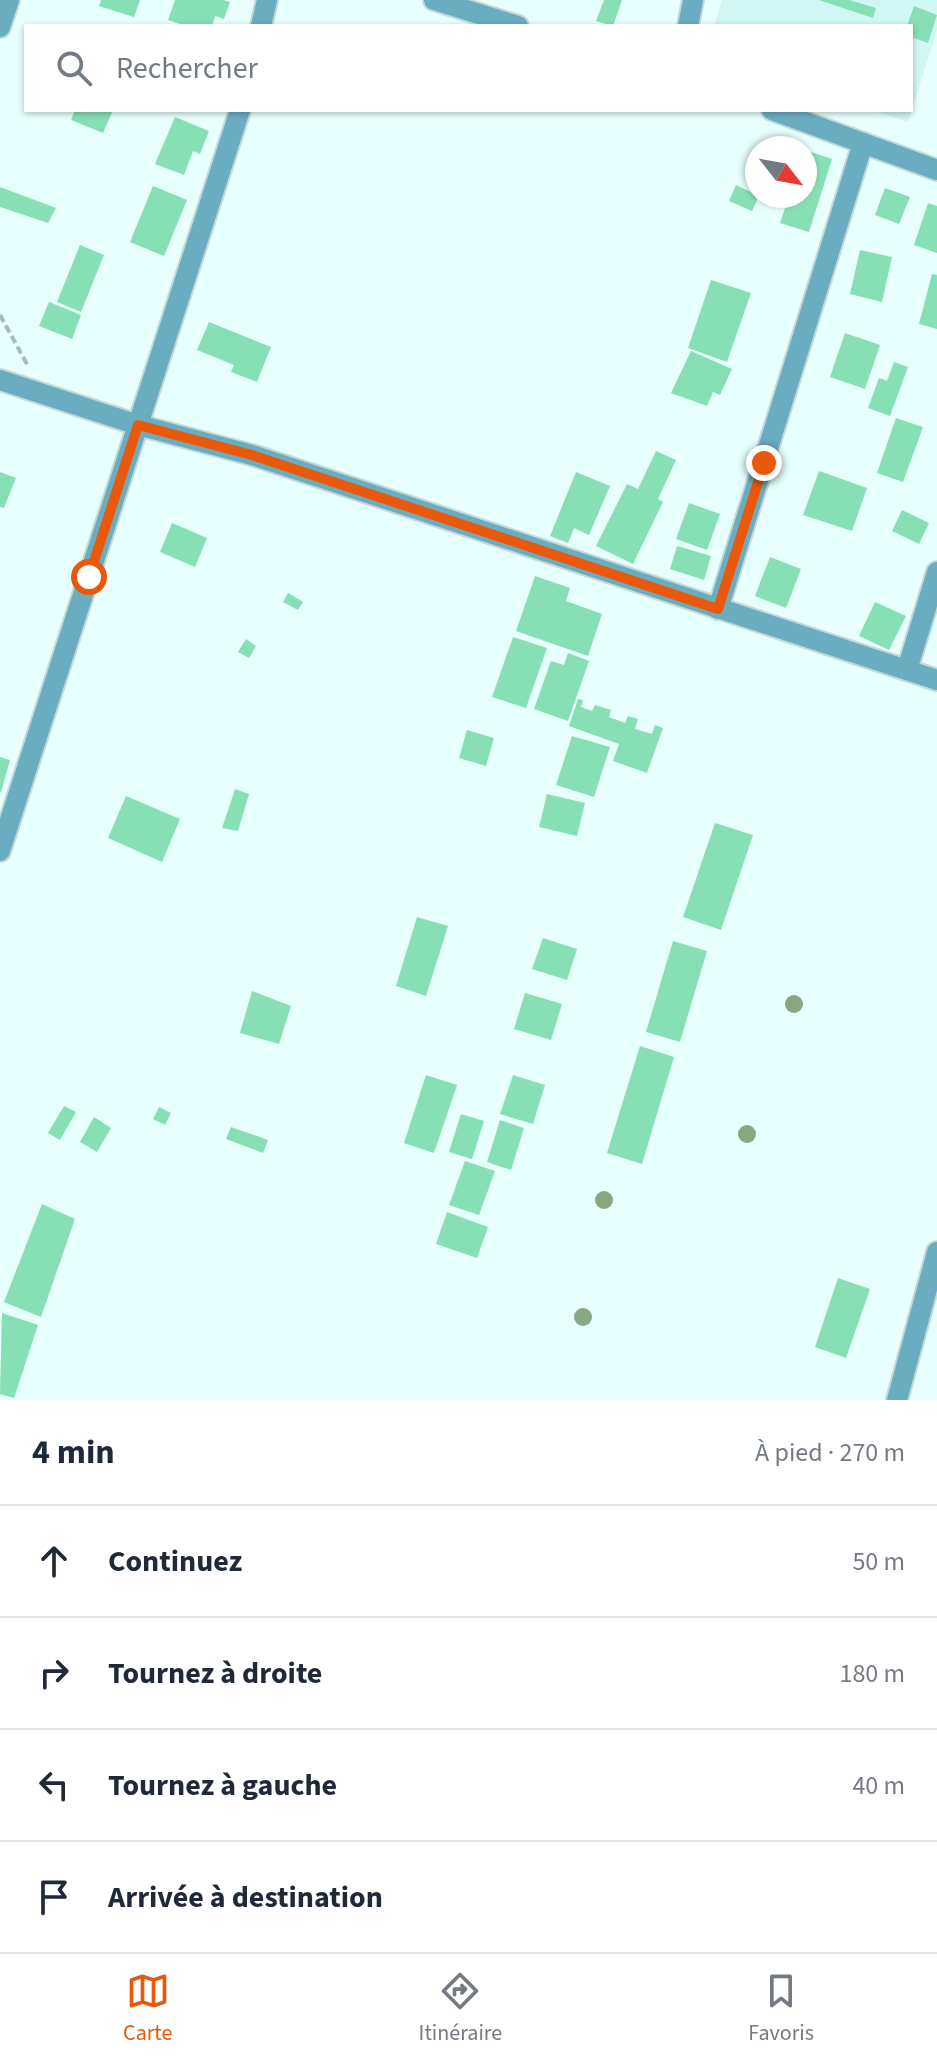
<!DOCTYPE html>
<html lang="fr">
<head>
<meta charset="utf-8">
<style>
  :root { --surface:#fff; --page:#f6f6f7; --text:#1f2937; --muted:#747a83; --line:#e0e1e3; --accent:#ea580c }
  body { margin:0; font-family:"Source Sans 3",sans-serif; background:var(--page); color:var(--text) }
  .compass { position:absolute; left:745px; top:136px; width:72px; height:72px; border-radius:50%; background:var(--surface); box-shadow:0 2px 6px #0004; rotate:121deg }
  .stop { position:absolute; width:24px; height:24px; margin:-18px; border:6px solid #ea580c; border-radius:50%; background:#fff }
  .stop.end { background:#ea580c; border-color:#fff; box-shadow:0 2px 8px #0008 }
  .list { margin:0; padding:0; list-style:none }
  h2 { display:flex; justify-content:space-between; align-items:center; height:104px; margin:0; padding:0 32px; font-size:34px }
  h2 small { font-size:26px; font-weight:400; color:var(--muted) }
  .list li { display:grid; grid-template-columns:52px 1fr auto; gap:24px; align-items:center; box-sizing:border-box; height:112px; padding:0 32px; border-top:2px solid var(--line) }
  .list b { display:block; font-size:30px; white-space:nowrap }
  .list em { font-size:26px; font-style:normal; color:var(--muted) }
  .icon { flex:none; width:44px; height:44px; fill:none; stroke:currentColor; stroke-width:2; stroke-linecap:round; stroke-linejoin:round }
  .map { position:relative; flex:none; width:937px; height:1400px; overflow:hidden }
  .search { position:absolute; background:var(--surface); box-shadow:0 2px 6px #0004; left:24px; right:24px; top:24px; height:88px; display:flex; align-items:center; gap:20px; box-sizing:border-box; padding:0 28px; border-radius:0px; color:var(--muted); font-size:30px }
  .sheet { height:552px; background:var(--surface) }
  nav { display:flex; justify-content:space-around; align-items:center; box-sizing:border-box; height:112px; border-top:2px solid var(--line); background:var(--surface); font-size:22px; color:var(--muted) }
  nav a { display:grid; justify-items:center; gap:4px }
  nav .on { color:var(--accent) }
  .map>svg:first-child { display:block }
  .built { fill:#d0f7f4 }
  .building { fill:#87dfb6 }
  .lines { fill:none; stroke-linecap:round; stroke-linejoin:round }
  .minor-casing { stroke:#c4dad8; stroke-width:24 }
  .path { stroke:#a8bcbb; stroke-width:4; stroke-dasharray:8 4; stroke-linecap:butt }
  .minor { stroke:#6aadc1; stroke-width:20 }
  .tree { fill:#87a881 }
  .route { stroke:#ea580c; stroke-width:10 }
</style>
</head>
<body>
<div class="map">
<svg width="937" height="1400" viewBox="0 0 937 1400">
  <rect width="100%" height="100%" fill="#e7fffd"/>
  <polygon class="built" points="722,0 937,0 937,30 908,122 871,110 911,110 911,26 714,26"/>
  <g class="building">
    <polygon points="101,0 140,0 134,17 99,6"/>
    <polygon points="175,0 223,0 230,2 224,19 215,16 212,26 187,26 168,20"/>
    <polygon points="604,0 622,0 613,26 596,21"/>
    <polygon points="819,0 849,0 876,8 873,18"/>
    <polygon points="914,6 937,15 928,43 911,37 911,26 907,26"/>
    <polygon points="75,110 113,110 103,133 71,120"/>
    <polygon points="175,117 209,131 200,154 193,151 184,175 155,164"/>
    <polygon points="805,150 832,159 809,232 780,223 789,196 805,196"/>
    <polygon points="736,185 759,196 752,211 729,201"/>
    <polygon points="153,186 187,200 164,256 130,242"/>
    <polygon points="0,187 56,208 48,223 0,207"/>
    <polygon points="885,188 910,197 899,224 875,215"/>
    <polygon points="928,203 937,206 937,253 914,245"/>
    <polygon points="80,245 104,255 81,312 57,302"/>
    <polygon points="860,250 892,257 882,302 850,294"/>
    <polygon points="932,274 937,275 937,329 919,324"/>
    <polygon points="711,280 751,293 727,362 688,348"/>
    <polygon points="49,302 81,315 72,339 39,326"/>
    <polygon points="209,322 271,347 257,382 231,372 234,365 197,350"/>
    <polygon points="845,333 880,345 865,389 830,377"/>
    <polygon points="691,351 732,369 720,395 713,392 707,406 671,393"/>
    <polygon points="894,362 908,367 890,416 868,408 879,378 887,381"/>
    <polygon points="896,418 923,427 903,482 877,473"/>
    <polygon points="656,451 676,460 658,499 663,502 633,564 596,546 627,484 638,489"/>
    <polygon points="819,471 867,488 852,531 803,515"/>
    <polygon points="0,472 16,478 4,508 0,507"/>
    <polygon points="576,472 610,486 589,535 574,528 568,543 550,536"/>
    <polygon points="689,503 720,514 707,550 676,539"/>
    <polygon points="902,510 929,523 919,544 892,531"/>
    <polygon points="172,523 207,538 195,567 160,552"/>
    <polygon points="677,546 711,556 704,580 670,569"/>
    <polygon points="770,557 801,569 786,608 755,596"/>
    <polygon points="535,576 570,588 566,601 602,614 588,656 516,631"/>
    <polygon points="288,593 303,602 298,610 283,602"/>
    <polygon points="875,602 906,616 889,650 859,636"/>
    <polygon points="513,637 547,648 526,708 492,697"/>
    <polygon points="246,639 256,646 249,658 238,652"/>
    <polygon points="568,653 589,661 568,721 534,709 551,661 564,665"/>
    <polygon points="578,699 583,700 581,707 592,711 595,705 611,710 609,717 625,723 628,716 638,719 635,729 652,734 655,725 663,728 647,773 613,761 619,744 569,726"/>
    <polygon points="467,730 494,738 486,766 459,758"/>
    <polygon points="572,736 610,747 594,797 556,785"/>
    <polygon points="0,757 10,760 1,792 0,792"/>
    <polygon points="235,789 249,794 238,831 222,828"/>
    <polygon points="547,794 585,803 577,836 539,827"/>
    <polygon points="126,796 180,819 162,862 108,838"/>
    <polygon points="715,823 753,835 721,930 683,917"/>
    <polygon points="417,917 448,926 426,996 396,986"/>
    <polygon points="543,938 577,949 567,980 532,969"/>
    <polygon points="673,941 707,951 680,1042 646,1032"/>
    <polygon points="252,991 291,1006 279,1044 240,1033"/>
    <polygon points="525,993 562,1004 551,1040 514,1029"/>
    <polygon points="640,1046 674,1057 642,1164 607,1153"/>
    <polygon points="426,1075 457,1085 434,1153 404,1143"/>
    <polygon points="513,1075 545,1085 533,1124 500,1114"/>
    <polygon points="64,1106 76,1112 60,1140 48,1133"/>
    <polygon points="159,1107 171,1113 165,1125 153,1119"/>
    <polygon points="461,1114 484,1121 472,1159 449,1152"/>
    <polygon points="94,1117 111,1128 97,1152 80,1142"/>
    <polygon points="500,1120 524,1128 511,1170 487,1162"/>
    <polygon points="231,1127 268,1140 263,1153 226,1139"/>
    <polygon points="465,1161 495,1171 479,1215 449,1205"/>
    <polygon points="42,1204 75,1219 41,1317 4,1302"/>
    <polygon points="447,1212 488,1227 477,1258 436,1244"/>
    <polygon points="838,1278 870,1289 846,1358 815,1347"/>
    <polygon points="2,1313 38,1325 14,1398 0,1394"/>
  </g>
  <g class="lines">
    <defs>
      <g id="minor">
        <polyline points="434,0 518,26"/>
        <polyline points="261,26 267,0"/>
        <polyline points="688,26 693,0"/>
        <polyline points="0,27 9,0"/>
        <polyline points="772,110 937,170"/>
        <polyline points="0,380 138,425 252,455 937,680"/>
        <polyline points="718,609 863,143"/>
        <polyline points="907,670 937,572"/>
        <polyline points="0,851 240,110"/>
        <polyline points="897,1400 937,1252"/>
      </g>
    </defs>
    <use href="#minor" class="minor-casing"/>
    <polyline class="path" points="0,315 28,366"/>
    <use href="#minor" class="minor"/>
  </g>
  <g class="tree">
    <circle cx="794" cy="1004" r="9"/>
    <circle cx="747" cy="1134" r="9"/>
    <circle cx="604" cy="1200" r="9"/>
    <circle cx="583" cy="1317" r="9"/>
  </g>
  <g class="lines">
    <polyline class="route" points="89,577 138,425 252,455 718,609 764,463"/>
  </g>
</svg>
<svg class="compass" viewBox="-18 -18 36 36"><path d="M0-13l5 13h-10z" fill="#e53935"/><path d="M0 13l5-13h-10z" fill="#747a83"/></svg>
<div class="stop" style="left:89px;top:577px"></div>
<div class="stop end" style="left:764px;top:463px"></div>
<div class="search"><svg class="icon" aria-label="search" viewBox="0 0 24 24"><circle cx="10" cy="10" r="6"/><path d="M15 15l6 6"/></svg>Rechercher</div>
</div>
<section class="sheet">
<h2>4 min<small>À pied · 270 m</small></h2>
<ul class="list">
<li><svg class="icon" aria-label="ahead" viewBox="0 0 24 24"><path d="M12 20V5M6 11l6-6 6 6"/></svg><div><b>Continuez</b></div><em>50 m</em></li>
<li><svg class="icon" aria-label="right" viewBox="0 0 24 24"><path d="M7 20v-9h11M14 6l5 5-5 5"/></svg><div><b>Tournez à droite</b></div><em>180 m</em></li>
<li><svg class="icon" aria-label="left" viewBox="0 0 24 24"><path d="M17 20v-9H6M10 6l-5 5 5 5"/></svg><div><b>Tournez à gauche</b></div><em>40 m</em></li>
<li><svg class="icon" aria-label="arrive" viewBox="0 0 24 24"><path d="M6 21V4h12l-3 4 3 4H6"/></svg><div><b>Arrivée à destination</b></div></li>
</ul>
</section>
<nav>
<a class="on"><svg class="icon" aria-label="map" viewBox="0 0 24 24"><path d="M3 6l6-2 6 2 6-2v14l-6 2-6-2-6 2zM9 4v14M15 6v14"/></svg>Carte</a>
<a><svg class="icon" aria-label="directions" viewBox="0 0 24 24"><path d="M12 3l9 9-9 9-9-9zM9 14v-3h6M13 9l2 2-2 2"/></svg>Itinéraire</a>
<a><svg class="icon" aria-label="saved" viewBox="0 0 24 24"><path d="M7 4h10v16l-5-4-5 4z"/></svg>Favoris</a>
</nav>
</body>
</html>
